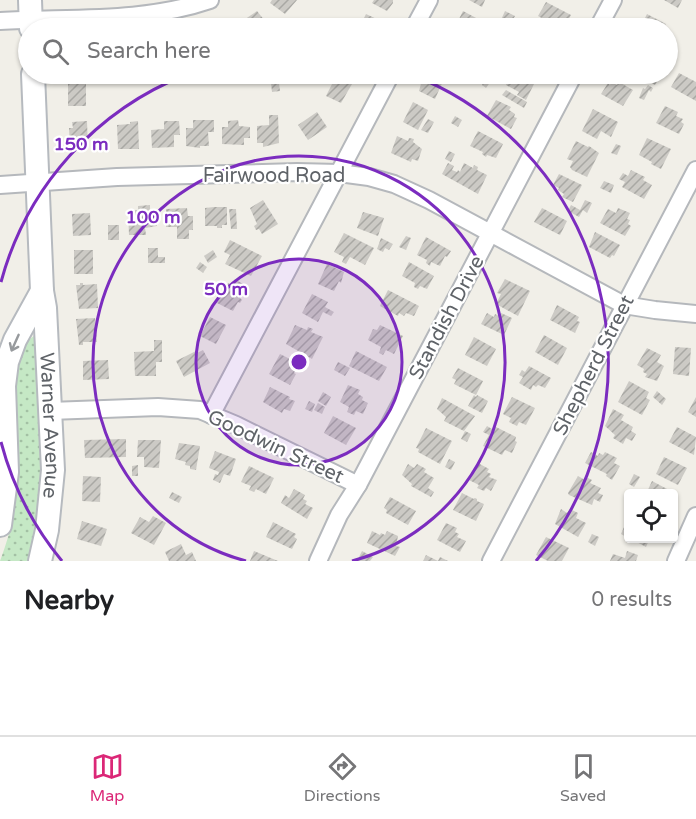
<!DOCTYPE html>
<html lang="en">
<head>
<meta charset="utf-8">
<style>
  :root { --surface:#fff; --page:#f2f2f2; --text:#202124; --muted:#757577; --line:#e0e0e0; --accent:#db2777 }
  body { margin:0; font-family:"Varela Round",sans-serif; background:var(--page); color:var(--text) }
  .controls { position:absolute; right:18px; bottom:18px; display:grid; overflow:hidden; border-radius:6px; box-shadow:0 2px 4px #0004 }
  .controls button { width:54px; height:54px; display:grid; place-items:center; padding:0; border:0; border-bottom:2px solid var(--line); background:var(--surface); color:var(--text); font:30px sans-serif }
  .list { margin:0; padding:0; list-style:none }
  h2 { display:flex; justify-content:space-between; align-items:center; height:78px; margin:0; padding:0 24px; font-size:26px }
  h2 small { font-size:20px; font-weight:400; color:var(--muted) }
  .icon { flex:none; width:33px; height:33px; fill:none; stroke:currentColor; stroke-width:2; stroke-linecap:round; stroke-linejoin:round }
  .map { position:relative; flex:none; width:696px; height:561px; overflow:hidden }
  .search { position:absolute; background:var(--surface); box-shadow:0 2px 4px #0004; left:18px; right:18px; top:18px; height:66px; display:flex; align-items:center; gap:15px; box-sizing:border-box; padding:0 21px; border-radius:33px; color:var(--muted); font-size:22px }
  .sheet { height:174px; background:var(--surface) }
  nav { display:flex; justify-content:space-around; align-items:center; box-sizing:border-box; height:84px; border-top:2px solid var(--line); background:var(--surface); font-size:16px; color:var(--muted) }
  nav a { display:grid; justify-items:center; gap:3px }
  nav .on { color:var(--accent) }
  .map>svg:first-child { display:block }
  .grass { fill:url(#grass-dots) }
  .building { fill:url(#building-hatch) }
  .lines { fill:none; stroke-linecap:round; stroke-linejoin:round }
  .street-casing { stroke:#b5b8bc; stroke-width:20 }
  .secondary-casing { stroke:#b6babf; stroke-width:26 }
  .street { stroke:#fff; stroke-width:16 }
  .secondary { stroke:#fff; stroke-width:22 }
  .oneway { stroke:#979a9d }
  .ring { fill:none; stroke:#7b2cbf; stroke-width:3 }
  .labels { text-anchor:middle; stroke-width:4.5; stroke-linejoin:round; paint-order:stroke }
  .street-label { font-size:20px; fill:#5f6368; stroke:#fff }
  .centre { fill:#7b2cbf; stroke:#fff; stroke-width:3 }
  .ring-label { font-size:18px; text-anchor:middle; font-weight:bold; fill:#7b2cbf; stroke:#fff; stroke-width:4.5; stroke-linejoin:round; paint-order:stroke }
</style>
</head>
<body>
<div class="map">
<svg width="696" height="561" viewBox="0 0 696 561">
  <defs>
    <pattern id="grass-dots" width="8" height="8" patternUnits="userSpaceOnUse" patternTransform="scale(1.5)"><rect width="8" height="8" fill="#c5e8c5"/><path d="M2 2h.1M6 6h.1" fill="none" stroke="#a3c0a4" stroke-width="1.8" stroke-linecap="round"/></pattern>
    <pattern id="building-hatch" width="6" height="6" patternUnits="userSpaceOnUse" patternTransform="scale(1.5)"><rect width="6" height="6" fill="#cccac5"/><path d="M-1 1l2-2M0 6l6-6M5 7l2-2" fill="none" stroke="#a9a8a4"/></pattern>
  </defs>
  <rect width="100%" height="100%" fill="#f1efe8"/>
  <path class="grass" d="M34,336l5,2 6,140 -13,83h-32c7,-19 13,-38 15,-58 4,-35 -13,-149 19,-167z"/>
  <g class="building">
    <polygon points="272,0 297,0 285,14 270,3"/>
    <polygon points="374,0 393,0 393,3 387,11 372,3"/>
    <polygon points="469,0 485,0 482,7"/>
    <polygon points="664,0 682,0 678,8"/>
    <polygon points="546,2 571,15 564,28 549,28 551,23 538,16"/>
    <polygon points="257,11 269,26 266,28 237,28 235,26"/>
    <polygon points="463,11 478,19 473,28 454,28 456,20 458,21"/>
    <polygon points="505,11 515,16 510,25 501,20"/>
    <polygon points="366,14 381,21 378,28 359,28"/>
    <polygon points="647,14 666,24 664,28 635,28 640,18 644,20"/>
    <polygon points="679,73 696,82 696,101 671,87"/>
    <polygon points="428,74 444,79 435,99 419,91 422,80 424,82"/>
    <polygon points="488,74 496,74 486,88 482,85"/>
    <polygon points="511,74 526,74 536,80 526,100 517,95 519,92 506,85"/>
    <polygon points="647,74 658,80 655,85 644,79"/>
    <polygon points="336,76 352,84 341,103 326,96"/>
    <polygon points="611,82 617,85 619,82 633,90 623,106 601,94 608,83 610,85"/>
    <polygon points="271,83 279,83 280,91 272,92"/>
    <rect x="68" y="84" width="18" height="22"/>
    <polygon points="648,85 653,88 651,92 649,90 644,100 639,98 643,88 645,89"/>
    <polygon points="506,90 527,102 524,108 502,95"/>
    <polygon points="496,100 511,107 509,110 515,114 514,117 517,118 511,129 487,116"/>
    <polygon points="413,102 428,110 418,130 403,122"/>
    <polygon points="665,106 678,112 676,116 683,119 681,122 684,124 679,134 656,123"/>
    <polygon points="593,109 618,122 611,137 601,131 597,139 582,131"/>
    <polygon points="317,112 327,127 308,140 298,125"/>
    <polygon points="269,115 278,115 279,143 263,147 263,143 257,143 257,126 269,125"/>
    <polygon points="455,116 462,120 458,127 451,123"/>
    <polygon points="428,119 434,122 428,133 421,130"/>
    <polygon points="193,120 214,120 214,132 208,132 209,146 200,146 200,148 186,146 186,128 193,128"/>
    <polygon points="238,120 239,126 250,127 250,138 244,138 244,145 222,144 222,127 228,127 228,121"/>
    <polygon points="87,121 88,149 70,150 69,128 73,128 72,122"/>
    <polygon points="138,121 139,149 118,149 117,125 130,124 130,122"/>
    <polygon points="164,121 179,121 180,135 174,135 174,147 152,148 151,130 164,129"/>
    <polygon points="478,131 503,144 496,158 487,155 486,157 482,154 483,152 470,146"/>
    <polygon points="397,136 408,141 409,138 414,139 413,142 422,149 418,161 412,159 411,162 391,153"/>
    <polygon points="647,138 671,149 661,169 651,164 652,162 639,155"/>
    <polygon points="576,141 588,147 589,146 599,153 587,177 572,170 570,167 573,161 567,159"/>
    <polygon points="616,144 621,146 617,155 611,153"/>
    <polygon points="449,151 455,154 451,162 445,159"/>
    <polygon points="448,163 454,166 452,170 457,172 458,170 460,172 464,163 473,168 474,165 478,167 477,170 487,175 478,194 442,174"/>
    <polygon points="631,170 645,177 643,180 652,185 644,199 622,187 625,182 619,179 623,173 628,176"/>
    <polygon points="559,174 582,185 573,202 562,197 564,194 558,190 559,188 553,185"/>
    <polygon points="604,181 614,185 611,193 600,188"/>
    <polygon points="263,200 278,224 262,234 259,229 256,230 254,226 257,224 250,208"/>
    <polygon points="585,200 592,203 587,213 583,210 579,217 568,211 571,205 580,210"/>
    <polygon points="150,205 150,214 157,213 157,226 145,228 146,235 129,235 128,210 138,210 138,206"/>
    <polygon points="214,207 227,207 227,225 222,225 222,228 217,228 217,226 205,226 205,208"/>
    <polygon points="187,208 188,216 193,216 193,230 189,230 189,239 177,239 177,227 166,227 166,209"/>
    <polygon points="542,208 567,221 560,235 534,222"/>
    <polygon points="618,208 630,213 627,219 630,220 628,224 631,226 625,236 600,223 608,209 616,213"/>
    <polygon points="229,209 236,209 237,229 231,229"/>
    <polygon points="363,212 384,218 378,236 357,228"/>
    <polygon points="90,213 91,235 73,236 72,214"/>
    <rect x="108" y="225" width="11" height="15"/>
    <polygon points="595,232 620,245 614,256 612,255 610,258 589,247"/>
    <polygon points="344,233 374,248 365,265 350,257 346,264 342,262 344,257 334,252"/>
    <polygon points="406,236 411,238 406,250 399,247"/>
    <polygon points="426,237 451,251 447,257 445,256 440,266 431,262 430,266 426,263 427,260 417,255"/>
    <polygon points="381,238 393,244 389,250 385,248 383,252 377,249"/>
    <polygon points="230,240 262,256 251,276 225,264 230,255 224,252"/>
    <polygon points="148,248 158,248 158,257 165,257 165,263 148,263"/>
    <rect x="74" y="250" width="19" height="24"/>
    <polygon points="213,250 217,257 208,263 204,256"/>
    <polygon points="200,262 207,267 203,273 196,268"/>
    <polygon points="409,262 434,276 427,289 420,286 418,289 414,287 415,283 402,276"/>
    <polygon points="327,264 344,272 341,283 339,281 334,291 318,284"/>
    <polygon points="235,279 246,286 240,298 242,300 240,303 238,302 233,311 217,303 228,283 232,285"/>
    <polygon points="505,279 530,291 518,316 496,304 501,294 497,293"/>
    <polygon points="80,283 83,283 83,285 97,284 98,308 79,309 76,285 80,285"/>
    <polygon points="388,290 419,306 414,316 406,313 404,316 399,313 398,316 380,306"/>
    <polygon points="312,294 328,302 325,307 334,312 331,316 323,312 318,322 302,313"/>
    <polygon points="557,305 579,317 577,321 580,322 575,333 550,320"/>
    <polygon points="487,313 494,317 495,314 499,316 501,313 512,318 504,335 481,324"/>
    <polygon points="210,317 226,325 216,344 200,336"/>
    <polygon points="95,318 97,342 83,342 83,345 79,345 76,319"/>
    <polygon points="295,325 307,330 308,327 313,329 311,332 323,337 312,359 286,344"/>
    <polygon points="380,325 403,336 394,354 386,350 383,355 379,353 381,347 368,340 373,329 377,330"/>
    <polygon points="544,335 567,348 558,365 535,352"/>
    <polygon points="474,337 496,349 487,366 465,355"/>
    <polygon points="154,340 162,340 162,362 156,362 156,376 135,376 134,352 154,351"/>
    <polygon points="675,347 691,348 689,376 673,374"/>
    <polygon points="647,348 661,355 657,362 664,366 657,381 645,377 647,374 643,372 644,369 637,365"/>
    <polygon points="203,350 210,363 184,377 176,361 196,351 197,353"/>
    <polygon points="356,351 387,367 379,381 349,366"/>
    <polygon points="280,354 296,362 294,368 297,369 294,373 296,374 290,385 269,374"/>
    <polygon points="108,360 109,379 83,380 83,361"/>
    <polygon points="338,362 350,368 345,376 334,370"/>
    <polygon points="529,366 551,378 545,388 538,385 536,387 533,385 531,390 519,383 523,377 519,375 522,370 525,372"/>
    <polygon points="458,368 483,381 476,395 454,384 456,380 452,378"/>
    <polygon points="629,381 649,392 646,398 650,400 642,415 618,402"/>
    <polygon points="348,385 360,390 358,394 363,397 362,400 368,403 363,414 356,411 354,415 347,412 349,407 340,402"/>
    <polygon points="270,387 290,397 289,399 295,401 290,411 284,409 282,413 263,402"/>
    <polygon points="657,391 666,399 662,405 653,397"/>
    <polygon points="323,392 331,397 326,406 318,401"/>
    <polygon points="474,395 476,397 477,395 488,401 482,413 468,406"/>
    <polygon points="512,397 535,408 526,425 519,422 517,426 509,422 511,418 503,414"/>
    <polygon points="696,397 696,417 688,412"/>
    <polygon points="442,398 475,416 464,431 444,421 446,417 437,409"/>
    <polygon points="309,401 315,404 312,412 305,409"/>
    <polygon points="318,403 325,407 322,414 314,410"/>
    <polygon points="613,409 624,415 621,420 633,427 631,431 636,434 632,441 626,438 623,444 613,438 615,435 605,426"/>
    <polygon points="333,416 356,428 346,445 324,433"/>
    <polygon points="487,426 492,429 494,426 516,437 515,441 517,442 512,453 505,450 502,455 483,446 489,435 483,432"/>
    <polygon points="677,427 696,437 694,455 669,442"/>
    <polygon points="426,428 452,441 440,464 418,452 419,449 416,448"/>
    <polygon points="465,431 471,434 467,442 461,439"/>
    <polygon points="126,439 126,457 85,458 84,440"/>
    <polygon points="138,440 161,440 159,468 144,467 144,457 137,457"/>
    <polygon points="179,443 200,446 196,470 190,469 190,466 185,465 186,462 175,459"/>
    <polygon points="215,451 236,459 230,476 224,474 220,483 213,480 215,474 218,475 219,472 209,468"/>
    <polygon points="591,452 598,456 599,453 603,455 605,452 617,458 614,463 620,466 612,480 606,476 607,474 585,463"/>
    <polygon points="664,457 687,468 678,485 656,474"/>
    <polygon points="449,459 455,462 451,470 445,467"/>
    <polygon points="478,463 489,469 487,472 491,474 489,477 497,480 491,491 486,488 484,491 477,488 479,485 469,480"/>
    <polygon points="408,464 414,468 417,464 426,469 424,472 434,478 428,488 434,492 431,497 411,486 412,484 402,475"/>
    <polygon points="138,465 138,476 132,476 132,466"/>
    <polygon points="249,466 274,478 266,494 256,489 254,492 249,490 251,486 241,482"/>
    <polygon points="634,474 640,477 634,487 629,484"/>
    <polygon points="83,476 101,477 100,502 82,501"/>
    <polygon points="578,476 585,480 586,477 592,480 590,483 601,488 598,493 603,495 600,502 594,499 592,505 569,495 568,493"/>
    <polygon points="652,481 669,490 667,494 646,494"/>
    <polygon points="294,489 305,495 303,499 307,501 305,504 313,508 307,519 281,503 285,495 289,498"/>
    <polygon points="172,492 182,497 179,503 169,498"/>
    <polygon points="462,493 474,499 475,498 477,499 477,501 484,504 476,521 453,510"/>
    <polygon points="390,497 416,511 408,525 386,513 387,510 384,508"/>
    <polygon points="561,509 567,513 570,509 578,513 576,518 586,523 578,537 555,524"/>
    <polygon points="153,516 166,523 154,545 131,533 140,517 149,522"/>
    <polygon points="628,518 628,538 621,534"/>
    <polygon points="82,521 107,529 101,546 77,539"/>
    <polygon points="273,522 296,534 294,537 297,539 292,549 266,537"/>
    <polygon points="446,523 457,528 455,532 459,534 457,537 466,541 460,552 437,540"/>
    <polygon points="372,531 380,535 381,533 385,535 387,531 398,536 396,546 400,547 395,556 367,543"/>
    <polygon points="592,534 599,537 595,546 588,542"/>
    <polygon points="546,537 569,548 562,561 548,561 536,555"/>
    <polygon points="629,538 650,538 646,547"/>
    <polygon points="181,544 186,555 192,552 196,561 169,561 165,552"/>
    <polygon points="254,551 278,561 250,561"/>
    <polygon points="362,551 373,557 370,561 357,561"/>
    <polygon points="627,551 638,555 636,561 610,561 613,554 625,558"/>
    <polygon points="426,555 438,561 440,557 448,561 423,561"/>
  </g>
  <g class="lines">
    <defs>
      <g id="street">
        <path d="M0,21c69,-4 143,2 210,-21"/>
        <polyline points="414,28 429,0"/>
        <polyline points="598,28 613,0"/>
        <polyline points="0,185 117,177 297,172 339,173 369,177 394,184 429,200 624,305 655,310 696,314"/>
        <polyline points="50,411 158,407 200,410 236,425 358,485"/>
        <polyline points="211,415 391,74"/>
        <polyline points="318,561 339,515 358,485 574,74"/>
        <polyline points="491,561 696,170"/>
        <polyline points="676,561 696,516"/>
      </g>
      <g id="secondary">
        <polyline points="30,0 31,28"/>
        <path id="s1" d="M33,74l9,217 3,17 8,162 -6,60 -7,31"/>
        <polyline points="0,525 7,472 4,386 7,362 15,340 42,291"/>
      </g>
    </defs>
    <use href="#street" class="street-casing"/>
    <use href="#secondary" class="secondary-casing"/>
    <use href="#street" class="street"/>
    <use href="#secondary" class="secondary"/>
  </g>
  <defs><path id="oneway-shaft" d="M-6 0H5M1.5-3L5.5 0L1.5 3" fill="none" stroke-width="1.6" stroke-linecap="round" stroke-linejoin="round" transform="scale(1.5)"/></defs>
  <use class="oneway" href="#oneway-shaft" transform="translate(15 343) rotate(114)"/>
  <circle cx="299" cy="362" r="103" fill="#7b2cbf" fill-opacity=".12"/>
  <g class="ring">
    <circle cx="299" cy="362" r="103"/>
    <path d="M246 561A206 206 0 1 1 352 561"/>
    <path d="M62 561A309 309 0 0 1 1 442M1 282A309 309 0 0 1 188 74M410 74A309 309 0 0 1 536 561"/>
  </g>
  <g class="labels">
    <g class="street-label">
      <text x="274" y="182">Fairwood Road</text>
      <text transform="translate(446 317) rotate(-62)" y="7">Standish Drive</text>
      <text transform="translate(593 365) rotate(-63)" y="7">Shepherd Street</text>
      <text dy="7" stroke="none"><textPath href="#s1" startOffset="352">Warner Avenue</textPath></text>
      <text transform="translate(276 446) rotate(25)" y="7">Goodwin Street</text>
    </g>
  </g>
  <circle cx="299" cy="362" r="9" class="centre"/>
  <g class="ring-label">
    <text x="81" y="150">150 m</text>
    <text x="153" y="223">100 m</text>
    <text x="226" y="295">50 m</text>
  </g>
</svg>
<div class="controls">
<button><svg class="icon" aria-label="locate" viewBox="0 0 24 24"><circle cx="12" cy="12" r="6"/><path d="M12 2v4M12 18v4M2 12h4M18 12h4"/></svg></button>
</div>
<div class="search"><svg class="icon" aria-label="search" viewBox="0 0 24 24"><circle cx="10" cy="10" r="6"/><path d="M15 15l6 6"/></svg>Search here</div>
</div>
<section class="sheet">
<h2>Nearby<small>0 results</small></h2>
<ul class="list">
</ul>
</section>
<nav>
<a class="on"><svg class="icon" aria-label="map" viewBox="0 0 24 24"><path d="M3 6l6-2 6 2 6-2v14l-6 2-6-2-6 2zM9 4v14M15 6v14"/></svg>Map</a>
<a><svg class="icon" aria-label="directions" viewBox="0 0 24 24"><path d="M12 3l9 9-9 9-9-9zM9 14v-3h6M13 9l2 2-2 2"/></svg>Directions</a>
<a><svg class="icon" aria-label="saved" viewBox="0 0 24 24"><path d="M7 4h10v16l-5-4-5 4z"/></svg>Saved</a>
</nav>
</body>
</html>
